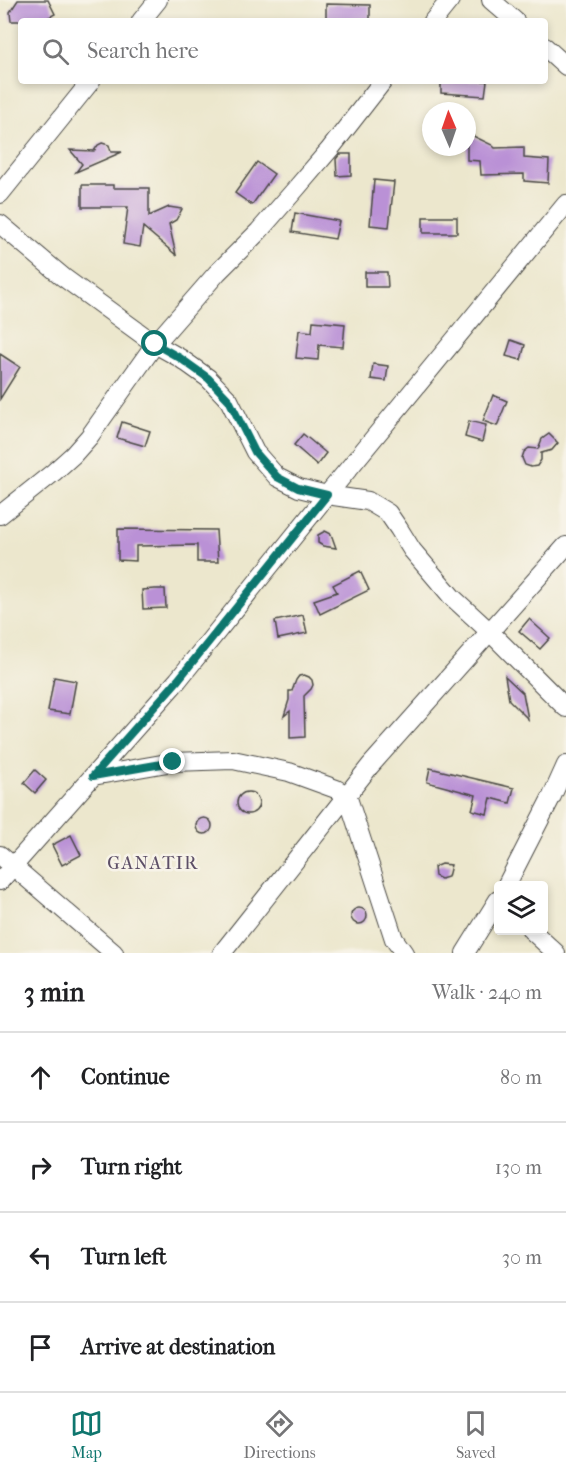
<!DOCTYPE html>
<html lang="en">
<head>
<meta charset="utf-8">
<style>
  :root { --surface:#fff; --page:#f2f2f2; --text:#202124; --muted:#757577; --line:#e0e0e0; --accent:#0f766e }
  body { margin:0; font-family:"IM FELL French Canon",serif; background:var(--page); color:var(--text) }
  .controls { position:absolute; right:18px; bottom:18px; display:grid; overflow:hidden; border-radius:6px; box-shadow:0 3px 9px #0003 }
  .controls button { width:54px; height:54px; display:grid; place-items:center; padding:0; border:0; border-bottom:2px solid var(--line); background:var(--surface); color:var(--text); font:30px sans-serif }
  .compass { position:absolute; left:422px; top:102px; width:54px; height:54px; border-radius:50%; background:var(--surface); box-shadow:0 3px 9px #0003; rotate:358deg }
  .stop { position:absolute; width:18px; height:18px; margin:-14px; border:4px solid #0f766e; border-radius:50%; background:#fff }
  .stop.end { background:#0f766e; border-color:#fff; box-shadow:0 2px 6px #0008 }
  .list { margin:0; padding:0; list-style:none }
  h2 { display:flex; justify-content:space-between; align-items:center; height:78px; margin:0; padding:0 24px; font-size:26px }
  h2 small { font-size:20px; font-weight:400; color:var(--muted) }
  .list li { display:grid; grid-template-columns:39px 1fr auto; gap:18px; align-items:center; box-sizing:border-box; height:90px; padding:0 24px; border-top:2px solid var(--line) }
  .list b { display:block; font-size:22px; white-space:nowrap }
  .list em { font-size:20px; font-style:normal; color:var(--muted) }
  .icon { flex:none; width:33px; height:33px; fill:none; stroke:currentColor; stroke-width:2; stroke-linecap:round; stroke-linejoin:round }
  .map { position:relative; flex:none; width:566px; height:953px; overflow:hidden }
  .search { position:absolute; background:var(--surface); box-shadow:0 3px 9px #0003; left:18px; right:18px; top:18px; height:66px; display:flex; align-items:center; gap:15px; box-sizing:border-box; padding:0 21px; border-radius:6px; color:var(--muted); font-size:22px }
  .sheet { height:438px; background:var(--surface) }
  nav { display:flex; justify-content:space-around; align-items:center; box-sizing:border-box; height:84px; border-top:2px solid var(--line); background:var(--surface); font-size:16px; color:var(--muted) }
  nav a { display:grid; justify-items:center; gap:3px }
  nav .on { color:var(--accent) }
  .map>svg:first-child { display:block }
  .building { fill:#ba91d6 }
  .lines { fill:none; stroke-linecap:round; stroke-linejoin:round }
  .street-casing { stroke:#484743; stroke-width:20 }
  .street { stroke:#fff; stroke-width:18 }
  .route { stroke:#0f766e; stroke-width:8 }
  .labels { text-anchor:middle; stroke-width:5; stroke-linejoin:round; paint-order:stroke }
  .neighbourhood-label { font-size:18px; letter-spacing:1.5px; fill:#5d4f67; stroke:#f7f3e8 }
</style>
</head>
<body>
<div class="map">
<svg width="566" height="953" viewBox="0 0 566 953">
  <rect width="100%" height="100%" fill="#f7f3e8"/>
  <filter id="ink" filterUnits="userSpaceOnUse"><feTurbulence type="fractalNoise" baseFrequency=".0167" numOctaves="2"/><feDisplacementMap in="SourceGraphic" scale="12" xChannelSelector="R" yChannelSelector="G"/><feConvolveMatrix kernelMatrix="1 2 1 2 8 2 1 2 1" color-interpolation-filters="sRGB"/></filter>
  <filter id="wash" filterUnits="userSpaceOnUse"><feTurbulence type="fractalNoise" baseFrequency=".008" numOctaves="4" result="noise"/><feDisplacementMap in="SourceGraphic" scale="24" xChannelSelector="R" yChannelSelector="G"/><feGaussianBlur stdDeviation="1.35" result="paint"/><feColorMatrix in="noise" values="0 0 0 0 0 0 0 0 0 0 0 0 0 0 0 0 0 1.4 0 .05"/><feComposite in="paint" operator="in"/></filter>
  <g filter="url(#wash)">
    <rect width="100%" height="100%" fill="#ece7cd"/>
    <g id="blocks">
      <g class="building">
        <polygon points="18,0 48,0 55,14 42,21 11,21 10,12"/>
        <polygon points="326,4 370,5 370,21 326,21"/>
        <polygon points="441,81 487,81 485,96 441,93"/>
        <polygon points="467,133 492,145 495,148 524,147 524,158 549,160 548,183 524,181 524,174 481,175 480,161 467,160"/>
        <polygon points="102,143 109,145 111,152 122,152 76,172 82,164 70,150 94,151 98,145"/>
        <polygon points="340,154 351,154 351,175 337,176 336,159"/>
        <polygon points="257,162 274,174 252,205 235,193"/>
        <polygon points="374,180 394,182 389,227 370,225"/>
        <polygon points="82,185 113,185 113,188 149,188 149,216 169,207 182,209 176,220 169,224 176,255 143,227 140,247 123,244 128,207 82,207"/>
        <polygon points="295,213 339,221 335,239 292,232"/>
        <rect x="423" y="217" width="34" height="16"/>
        <polygon points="365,272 387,272 388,287 365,287"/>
        <polygon points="313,321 345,324 343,347 319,345 318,360 296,358 299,330 312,332"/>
        <polygon points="511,340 525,345 521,360 506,356"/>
        <polygon points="0,354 20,367 0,399"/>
        <polygon points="373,364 388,366 386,381 371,379"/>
        <polygon points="493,395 507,401 497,426 483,421"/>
        <polygon points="469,421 486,425 482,442 465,437"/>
        <polygon points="122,422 150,431 145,446 117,438"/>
        <polygon points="303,434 326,453 317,465 294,445"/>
        <polygon points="549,434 558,443 552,450 541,453 541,460 537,466 531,467 525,465 522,458 524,452 529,448 538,449 542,439"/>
        <polygon points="118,529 216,530 218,562 197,562 197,545 136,546 136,561 118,560"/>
        <polygon points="325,531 331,534 336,548 323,546 318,543 318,535"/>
        <polygon points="360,571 369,590 320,614 314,600 337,592 333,585"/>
        <polygon points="155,589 165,589 166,608 143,609 142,590"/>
        <polygon points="303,615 307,633 278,639 275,621"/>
        <polygon points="529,619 550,638 540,649 519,631"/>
        <polygon points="304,675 309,677 312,680 313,685 311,689 304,696 305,737 290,738 290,711 284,716 289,700 289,691 292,691 296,680 299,676"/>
        <polygon points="505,676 523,693 528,719 509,700"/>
        <polygon points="54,677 76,681 70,714 48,711"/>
        <polygon points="430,768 514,788 510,803 491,798 487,814 472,810 476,795 427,782"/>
        <polygon points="35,770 46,780 35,793 24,783"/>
        <circle cx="248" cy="803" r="11"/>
        <circle cx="204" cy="826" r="8"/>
        <polygon points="71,835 81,855 62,865 52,845"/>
        <polygon points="441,864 451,865 448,877 441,879 435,876 434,867"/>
        <circle cx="359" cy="916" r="8"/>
      </g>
    </g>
  </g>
  <g filter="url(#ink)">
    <use href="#blocks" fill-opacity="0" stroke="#484743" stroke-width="1.5"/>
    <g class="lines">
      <defs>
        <g id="street">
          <polyline points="491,0 515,21"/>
          <polyline points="141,21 158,0"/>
          <polyline points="433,21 450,0"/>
          <polyline points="545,47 566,66"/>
          <polyline points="0,194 91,81"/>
          <polyline points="0,224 63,277 155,344 180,358 208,378 229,400 255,452 277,477 299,488 327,495 368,501 388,513 399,529 412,550 452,597 490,632 566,708"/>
          <polyline points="0,515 54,472 73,455 89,437 155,344 217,273 259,231 294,191 330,149 383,81"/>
          <polyline points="93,776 173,762 233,760 289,772 336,789 347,795 394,939 404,953"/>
          <polyline points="0,855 114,953"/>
          <polyline points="0,881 178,680 327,495 566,204"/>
          <polyline points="506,886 552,796 566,765"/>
          <polyline points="531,930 556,953"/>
          <polyline points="222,953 370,766 566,546"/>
          <polyline points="465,953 498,900"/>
        </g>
      </defs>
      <use href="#street" class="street-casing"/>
      <use href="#street" class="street"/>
    </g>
  </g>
  <g class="lines" filter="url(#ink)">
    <polyline class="route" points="155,344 180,358 208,378 229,400 255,452 277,477 298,488 327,495 178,680 93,776 173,762"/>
  </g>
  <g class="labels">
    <g class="neighbourhood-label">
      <text x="153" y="869">GANATIR</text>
    </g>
  </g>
</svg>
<div class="controls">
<button><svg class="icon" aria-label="layers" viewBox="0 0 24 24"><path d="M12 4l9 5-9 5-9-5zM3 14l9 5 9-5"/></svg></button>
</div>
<svg class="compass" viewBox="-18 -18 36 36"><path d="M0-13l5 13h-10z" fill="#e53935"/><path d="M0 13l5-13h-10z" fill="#757577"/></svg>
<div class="stop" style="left:155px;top:344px"></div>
<div class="stop end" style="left:173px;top:762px"></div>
<div class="search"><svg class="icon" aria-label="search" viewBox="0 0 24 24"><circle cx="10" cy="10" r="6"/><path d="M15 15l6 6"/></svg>Search here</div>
</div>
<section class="sheet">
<h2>3 min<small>Walk · 240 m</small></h2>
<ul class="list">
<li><svg class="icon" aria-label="ahead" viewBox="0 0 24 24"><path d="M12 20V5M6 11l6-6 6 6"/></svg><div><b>Continue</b></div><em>80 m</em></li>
<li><svg class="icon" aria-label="right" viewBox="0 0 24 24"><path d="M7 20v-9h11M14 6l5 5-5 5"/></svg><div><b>Turn right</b></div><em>130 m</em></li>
<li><svg class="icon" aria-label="left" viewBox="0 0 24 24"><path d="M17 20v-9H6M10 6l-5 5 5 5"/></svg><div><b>Turn left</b></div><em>30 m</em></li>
<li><svg class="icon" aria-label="arrive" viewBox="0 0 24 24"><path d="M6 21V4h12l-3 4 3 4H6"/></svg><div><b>Arrive at destination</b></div></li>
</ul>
</section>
<nav>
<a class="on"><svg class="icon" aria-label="map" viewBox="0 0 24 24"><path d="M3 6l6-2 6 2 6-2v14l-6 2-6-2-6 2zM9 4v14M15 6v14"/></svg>Map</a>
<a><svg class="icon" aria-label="directions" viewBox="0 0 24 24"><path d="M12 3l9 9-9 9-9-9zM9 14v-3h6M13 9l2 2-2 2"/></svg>Directions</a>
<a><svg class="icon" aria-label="saved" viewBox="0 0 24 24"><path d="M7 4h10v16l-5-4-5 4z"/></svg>Saved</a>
</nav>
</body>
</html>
